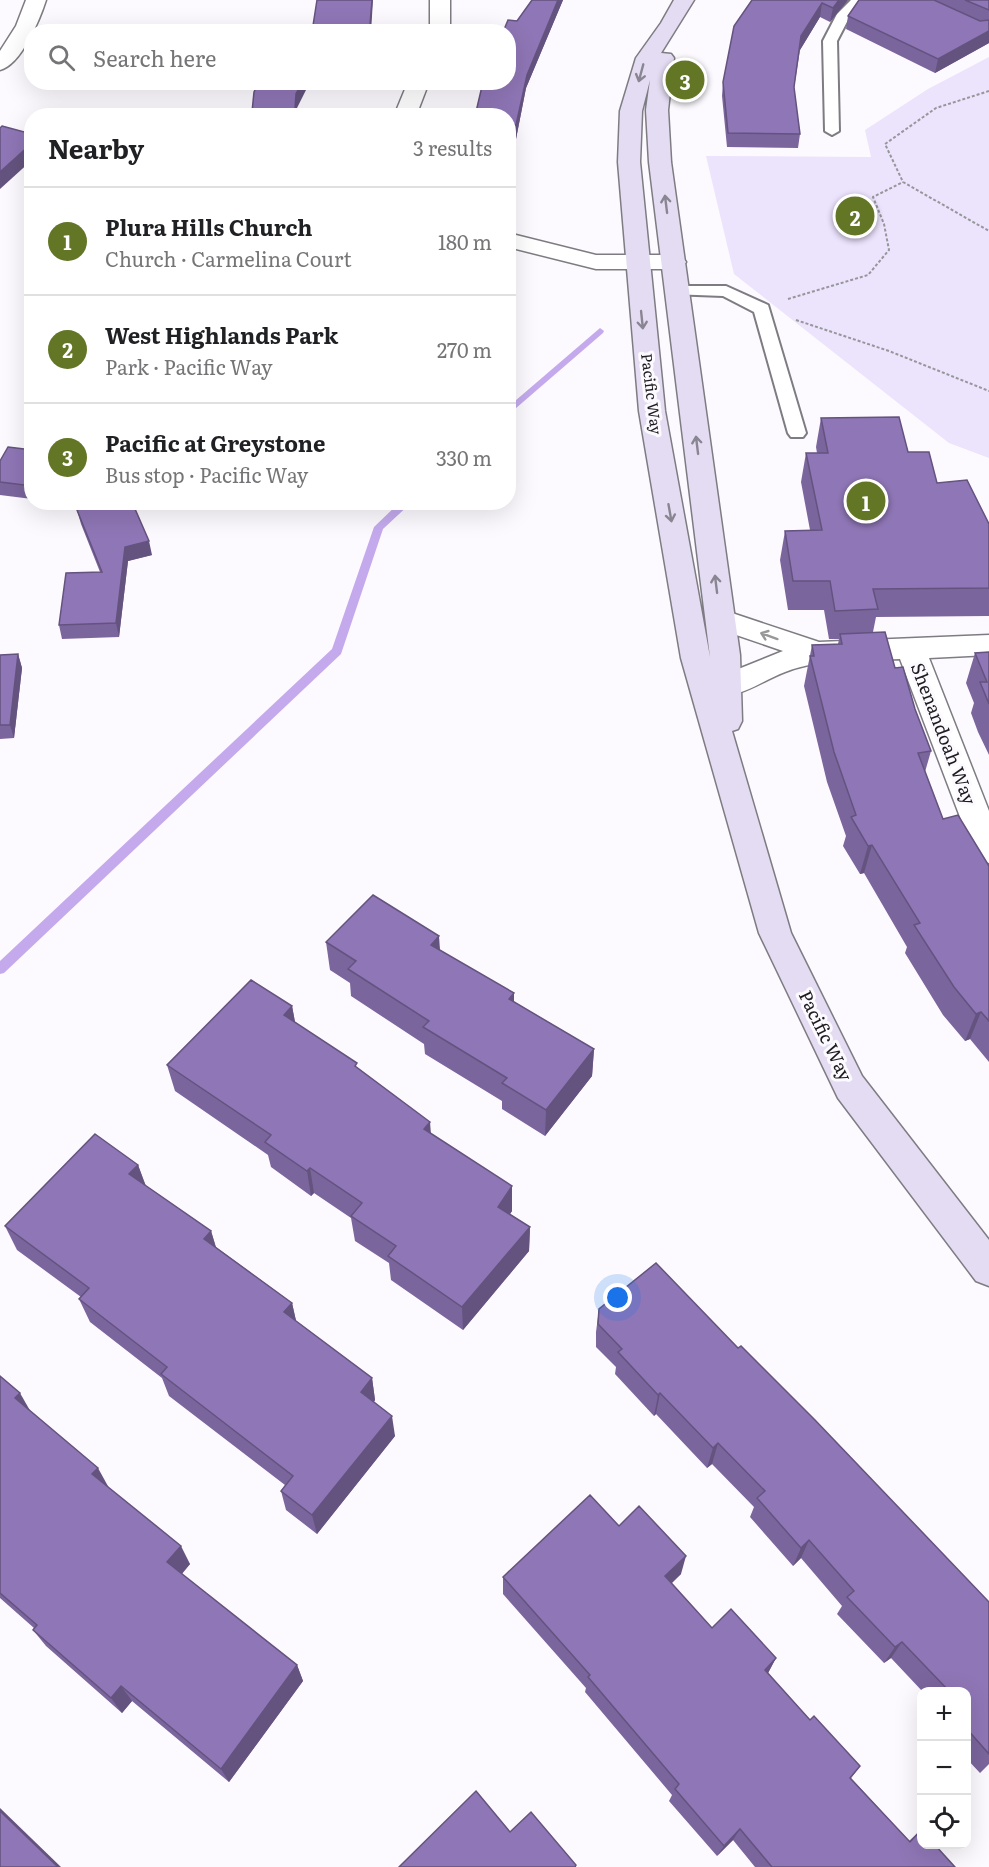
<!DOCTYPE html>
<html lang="en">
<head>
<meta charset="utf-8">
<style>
  :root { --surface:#fff; --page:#f6f6f6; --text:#202124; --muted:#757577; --line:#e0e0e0; --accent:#627625 }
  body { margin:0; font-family:Literata,serif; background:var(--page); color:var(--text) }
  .controls { position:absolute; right:18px; bottom:18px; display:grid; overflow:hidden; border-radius:12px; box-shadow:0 6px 24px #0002 }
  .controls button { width:54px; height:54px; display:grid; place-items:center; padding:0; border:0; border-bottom:2px solid var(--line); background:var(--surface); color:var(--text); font:30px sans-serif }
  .you { position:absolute; left:618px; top:1298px; width:21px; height:21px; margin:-15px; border:4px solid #fff; border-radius:50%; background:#1a73e8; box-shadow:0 0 0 9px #1a73e833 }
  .badge { display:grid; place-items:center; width:39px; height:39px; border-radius:50%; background:var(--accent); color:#fff; font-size:20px; font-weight:700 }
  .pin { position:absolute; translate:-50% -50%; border:3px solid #fff; box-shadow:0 2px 6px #0006 }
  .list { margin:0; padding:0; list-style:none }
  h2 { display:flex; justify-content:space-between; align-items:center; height:78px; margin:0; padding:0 24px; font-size:26px }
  h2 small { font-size:20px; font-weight:400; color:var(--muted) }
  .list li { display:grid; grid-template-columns:39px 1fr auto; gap:18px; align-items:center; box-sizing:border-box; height:108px; padding:0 24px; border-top:2px solid var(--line) }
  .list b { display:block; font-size:22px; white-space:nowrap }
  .list p { margin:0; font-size:20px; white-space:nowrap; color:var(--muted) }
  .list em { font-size:20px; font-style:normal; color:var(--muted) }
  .icon { flex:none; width:33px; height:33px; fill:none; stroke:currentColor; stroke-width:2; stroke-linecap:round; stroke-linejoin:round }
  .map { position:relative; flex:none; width:989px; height:1867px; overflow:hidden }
  .search { position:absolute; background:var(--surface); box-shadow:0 6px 24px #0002; left:24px; top:24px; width:492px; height:66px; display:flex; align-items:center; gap:15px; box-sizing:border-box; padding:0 21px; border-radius:24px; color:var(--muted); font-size:22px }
  .panel { position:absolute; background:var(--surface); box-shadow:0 6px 24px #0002; left:24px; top:108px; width:492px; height:402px; border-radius:24px }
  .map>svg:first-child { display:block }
  .green { fill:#ece3fd }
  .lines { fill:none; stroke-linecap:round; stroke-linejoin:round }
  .stream { fill:#c4aaed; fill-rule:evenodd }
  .lane-casing { stroke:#7e7c82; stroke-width:4 }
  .street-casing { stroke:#7e7c82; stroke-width:3 }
  .secondary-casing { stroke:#7e7c82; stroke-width:3 }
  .path { stroke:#979699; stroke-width:2; stroke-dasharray:3 2; stroke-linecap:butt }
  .lane { fill:#fff; fill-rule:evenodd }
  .street { fill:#fff; fill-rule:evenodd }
  .secondary { fill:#e4dcf2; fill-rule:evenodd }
  .wall { fill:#7b659d }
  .shaded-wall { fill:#64537f }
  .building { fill:#8f76b6; stroke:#64537f; stroke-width:1.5 }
  .oneway { stroke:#8a8592 }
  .oneway2 { stroke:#999899 }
  .labels { text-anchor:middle; stroke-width:6; stroke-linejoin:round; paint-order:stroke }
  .far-street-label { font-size:15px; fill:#1c1b1d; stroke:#fcfafe }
  .street-label { font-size:18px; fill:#1c1b1d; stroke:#fcfafe }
</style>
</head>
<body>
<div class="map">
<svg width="989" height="1867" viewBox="0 0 989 1867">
  <rect width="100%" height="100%" fill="#fcfafe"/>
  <polygon class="green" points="989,57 989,458 949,443 734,274 706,156 871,157 865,130 928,89"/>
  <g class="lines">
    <g class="stream">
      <polygon points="600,328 604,331 603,333 508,415 508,407"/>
      <polygon points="400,502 412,502 383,529 341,654 4,973 0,974 0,961 332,649 374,527"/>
    </g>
    <defs>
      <g id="lane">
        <polygon points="851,0 866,0 850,16 837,41 839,131 832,135 825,131 823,41 837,14"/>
        <polygon points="676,286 726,286 768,305 806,433 803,437 791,437 788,433 754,312 723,296 670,294 668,291"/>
      </g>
      <g id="street">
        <path d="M26,0h20c-6,19 -25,65 -46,70v-19l16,-25z"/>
        <rect x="430" y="0" width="20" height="32"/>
        <polygon points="408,82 429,82 416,116 394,116"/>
        <polygon points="508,233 596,255 674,255 682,257 686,262 682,267 674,269 596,269 508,247"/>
        <path d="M720,609l99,33 170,-7v20l-60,3 60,153v52l-11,-3 -5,-9 -73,-192c-38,2 -79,-1 -115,13 -22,8 -47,28 -69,22l-5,-8 5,-8 67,-27 -73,-25 -4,-7 4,-7z"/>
      </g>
      <path id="secondary" d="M674,0h20l-33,53 10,1 3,4 -6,52 3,52 69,493 2,66 -4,8 -6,2 59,202 71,143 127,164v46l-13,-5 -138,-183 -79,-165 -78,-275 -42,-247 -21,-249 2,-51 16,-53 25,-35zM650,80l-4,30 3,52 61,495 -45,-246 -25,-249 2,-51z"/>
    </defs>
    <use href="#lane" class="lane-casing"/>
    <use href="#street" class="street-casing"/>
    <use href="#secondary" class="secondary-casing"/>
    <g class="path">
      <polyline points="989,91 936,108 885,144 903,182 989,231"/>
      <polyline points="788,299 868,275 889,250 884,224 873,197 903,182"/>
      <polyline points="796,320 889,351 989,391"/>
    </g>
    <use href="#lane" class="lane"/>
    <use href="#street" class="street"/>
    <use href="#secondary" class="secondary"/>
  </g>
  <g class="wall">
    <polygon points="532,0 563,0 526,88 516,139 508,138 508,116 517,21"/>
    <polygon points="752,0 848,0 830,22 820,17 800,50 794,88 800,134 798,148 727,147 722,96 723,82"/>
    <polygon points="859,0 989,0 989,43 935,73 846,29 848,16"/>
    <polygon points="821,418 908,452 937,483 989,524 989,616 876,617 873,632 895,668 915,709 931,751 925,772 943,819 989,866 989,1062 970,1039 965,1041 943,1015 905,953 907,947 864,873 860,874 843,846 846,836 827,782 804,686 812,645 838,644 839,639 829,639 824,610 788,610 780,560 785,531 810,530 801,482 806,453 817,453 816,447"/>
    <polygon points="32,450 32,499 0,495 0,461"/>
    <polygon points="77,510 152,555 128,561 119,637 62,639 59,625 100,572 81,524"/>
    <polygon points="989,652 989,755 978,732 971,713 974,703 966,683 975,653"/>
    <polygon points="18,654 22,668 14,738 0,739 0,655"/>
    <polygon points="326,942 440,951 514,993 514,1002 594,1049 592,1076 545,1136 502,1109 502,1101 425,1054 424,1044 351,996 350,983 330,970"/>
    <polygon points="292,1006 295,1022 358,1069 431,1134 512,1211 510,1214 530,1227 529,1251 463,1330 391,1280 389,1263 355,1241 351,1218 314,1193 311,1196 271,1167 268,1155 175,1091 167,1065"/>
    <polygon points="138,1165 146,1186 211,1231 216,1247 292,1303 296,1321 372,1378 375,1400 374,1402 395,1436 317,1534 286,1510 281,1491 285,1485 169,1396 162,1378 90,1322 79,1299 81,1297 17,1250 5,1226"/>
    <polygon points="599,1309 738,1348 989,1602 989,1764 980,1773 966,1758 966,1692 923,1692 891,1658 884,1663 837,1614 842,1606 801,1558 793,1566 750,1517 754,1507 712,1464 707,1468 656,1414 654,1416 615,1374 616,1367 596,1347 596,1332"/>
    <polygon points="0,1376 31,1412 109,1488 190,1564 182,1574 297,1665 303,1681 229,1782 132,1701 122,1713 46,1646 33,1630 34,1628 0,1598"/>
    <polygon points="619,1526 681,1574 671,1583 712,1628 776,1658 768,1673 810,1720 860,1766 851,1778 909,1841 921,1830 955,1867 755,1867 733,1840 717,1856 669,1801 672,1795 585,1692 586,1688 503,1594 503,1577"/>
  </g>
  <g class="shaded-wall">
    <polygon points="372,0 373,0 371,32 367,32"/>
    <polygon points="558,0 563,0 526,88 516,139 516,125 527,75"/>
    <polygon points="839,0 848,0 830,22 833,8"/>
    <polygon points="822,3 820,17 800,50 801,36"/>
    <polygon points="989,31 989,43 935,73 938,59"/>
    <polygon points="302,82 310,82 297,108 297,116 295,109 296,94"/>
    <polygon points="32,143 32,160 0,189 0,172"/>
    <polygon points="149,541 152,555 128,561 119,637 116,623 125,547"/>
    <polygon points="18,654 22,668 14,738 10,725"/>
    <polygon points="872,845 864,873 860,874 868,846"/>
    <polygon points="439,936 441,964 431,945"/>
    <polygon points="514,993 514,1021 509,999"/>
    <polygon points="292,1006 297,1033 284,1015"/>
    <polygon points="981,1012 970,1039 965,1041 976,1014"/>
    <polygon points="594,1049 592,1076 545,1136 546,1110"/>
    <polygon points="430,1122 432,1147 424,1129"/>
    <polygon points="138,1165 147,1190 129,1174"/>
    <polygon points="310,1168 314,1193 311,1196 307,1171"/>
    <polygon points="512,1186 512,1211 498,1231 498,1207"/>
    <polygon points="530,1227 529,1251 463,1330 462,1307"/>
    <polygon points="211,1231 218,1255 204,1239"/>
    <polygon points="292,1303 297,1325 284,1312"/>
    <polygon points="372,1378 375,1400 364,1414 361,1392"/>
    <polygon points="20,1393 32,1414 15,1398"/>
    <polygon points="660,1393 656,1414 654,1416 658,1395"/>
    <polygon points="392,1416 395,1436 317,1534 312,1515"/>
    <polygon points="718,1443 712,1464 707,1468 713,1448"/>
    <polygon points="98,1468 109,1488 92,1474"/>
    <polygon points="809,1540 801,1558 793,1566 801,1548"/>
    <polygon points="181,1546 190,1564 176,1580 167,1562"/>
    <polygon points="686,1556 681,1574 661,1594 665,1576"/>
    <polygon points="902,1642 891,1658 884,1663 895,1647"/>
    <polygon points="776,1658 768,1673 765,1670"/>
    <polygon points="297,1665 303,1681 229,1782 221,1769"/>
    <polygon points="121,1686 132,1701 122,1713 111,1698"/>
    <polygon points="0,1808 61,1867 58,1867 0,1811"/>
    <polygon points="740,1829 733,1840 717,1856 724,1846"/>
  </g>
  <g class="building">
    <polygon points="317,0 372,0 370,25 367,32 312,32"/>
    <polygon points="532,0 558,0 527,75 516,125 508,125 508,116 475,116 483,82 508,82 508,32 503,32 508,20 517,21"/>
    <polygon points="752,0 839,0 833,8 822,3 801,36 794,87 800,134 728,133 723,82 734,26"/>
    <polygon points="859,0 934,0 980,21 989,20 989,31 938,59 848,16"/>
    <polygon points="965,0 989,0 989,10"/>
    <polygon points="259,82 302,82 296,94 295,109 297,116 253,116 252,112 254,92"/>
    <polygon points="2,126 32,134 32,143 0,172 0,128"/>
    <polygon points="899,417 908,452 929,452 937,483 967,480 989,524 989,588 873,589 878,609 835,611 830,581 793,581 785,531 822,530 806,453 828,453 821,418"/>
    <polygon points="8,447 32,450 32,486 0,482 0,461"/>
    <polygon points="106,502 132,502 149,541 125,547 116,623 59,625 66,573 102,572 77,510"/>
    <polygon points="885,632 895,668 903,667 915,709 931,751 918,753 943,819 958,815 989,866 989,1021 981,1012 976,1014 954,987 914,925 920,923 872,845 868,846 851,817 856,815 834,752 810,656 814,656 812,645 842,644 840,634"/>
    <polygon points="989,652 989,704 980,682 987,682 975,653"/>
    <polygon points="18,654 10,725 0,725 0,655"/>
    <polygon points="373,895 439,936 431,945 514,993 509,999 594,1049 546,1110 502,1083 507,1078 423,1027 429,1021 348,969 356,961 326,942"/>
    <polygon points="251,980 292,1006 284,1015 357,1063 355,1066 430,1122 424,1129 512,1186 498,1207 530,1227 462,1307 388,1256 396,1246 351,1216 362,1203 310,1168 307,1171 265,1142 271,1135 167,1065"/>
    <polygon points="95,1134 138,1165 129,1174 211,1231 204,1239 292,1303 284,1312 372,1378 361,1392 392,1416 312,1515 281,1491 293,1476 161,1374 167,1367 79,1299 89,1288 5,1226"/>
    <polygon points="656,1263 738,1348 741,1346 815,1420 989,1602 989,1754 966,1728 966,1692 950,1692 902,1642 895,1647 847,1597 854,1591 809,1540 801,1548 757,1498 765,1491 718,1443 713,1448 660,1393 658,1395 618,1352 622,1349 598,1324 599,1309"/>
    <polygon points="0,1376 20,1393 15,1398 98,1468 92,1474 181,1546 167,1562 297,1665 221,1769 121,1686 111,1698 33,1630 37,1625 0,1593"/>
    <polygon points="590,1495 619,1526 639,1506 686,1556 665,1576 712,1628 731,1609 776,1658 765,1670 810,1720 814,1716 860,1766 850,1778 910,1842 921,1830 921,1845 935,1845 955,1867 772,1867 740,1829 724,1846 675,1789 679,1784 588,1677 590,1675 503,1577"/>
    <polygon points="476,1791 510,1832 531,1812 576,1865 575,1867 399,1867"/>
    <polygon points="0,1811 58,1867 0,1867"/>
  </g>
  <defs><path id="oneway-shaft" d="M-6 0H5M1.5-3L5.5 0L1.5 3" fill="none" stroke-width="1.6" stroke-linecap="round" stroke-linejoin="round" transform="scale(1.5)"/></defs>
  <g class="oneway">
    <use href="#oneway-shaft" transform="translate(641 73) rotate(105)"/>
    <use href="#oneway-shaft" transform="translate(666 204) rotate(-97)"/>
    <use href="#oneway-shaft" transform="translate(642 320) rotate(84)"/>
    <use href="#oneway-shaft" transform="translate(697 445) rotate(-97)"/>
    <use href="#oneway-shaft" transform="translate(670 513) rotate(80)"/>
    <use href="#oneway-shaft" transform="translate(716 584) rotate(-97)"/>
  </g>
  <use class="oneway2" href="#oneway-shaft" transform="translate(769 636) rotate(-160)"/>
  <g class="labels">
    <g class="far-street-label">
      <text transform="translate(651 394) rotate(83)" y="5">Pacific Way</text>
    </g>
    <g class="street-label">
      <text transform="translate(943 734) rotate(69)" y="6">Shenandoah Way</text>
      <text transform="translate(825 1036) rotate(64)" y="6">Pacific Way</text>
    </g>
  </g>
</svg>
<div class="controls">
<button>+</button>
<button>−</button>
<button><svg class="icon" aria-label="locate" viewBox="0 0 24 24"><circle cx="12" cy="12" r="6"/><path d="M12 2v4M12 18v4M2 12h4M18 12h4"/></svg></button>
</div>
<div class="you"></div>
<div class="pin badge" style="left:866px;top:501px">1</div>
<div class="pin badge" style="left:855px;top:216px">2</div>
<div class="pin badge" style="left:685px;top:80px">3</div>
<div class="search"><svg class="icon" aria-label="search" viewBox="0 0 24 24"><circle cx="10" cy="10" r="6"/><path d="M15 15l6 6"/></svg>Search here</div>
<section class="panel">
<h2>Nearby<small>3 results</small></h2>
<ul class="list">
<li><span class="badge">1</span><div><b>Plura Hills Church</b><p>Church · Carmelina Court</p></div><em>180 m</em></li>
<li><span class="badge">2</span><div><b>West Highlands Park</b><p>Park · Pacific Way</p></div><em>270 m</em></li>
<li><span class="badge">3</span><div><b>Pacific at Greystone</b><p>Bus stop · Pacific Way</p></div><em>330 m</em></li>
</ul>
</section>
</div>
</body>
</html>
